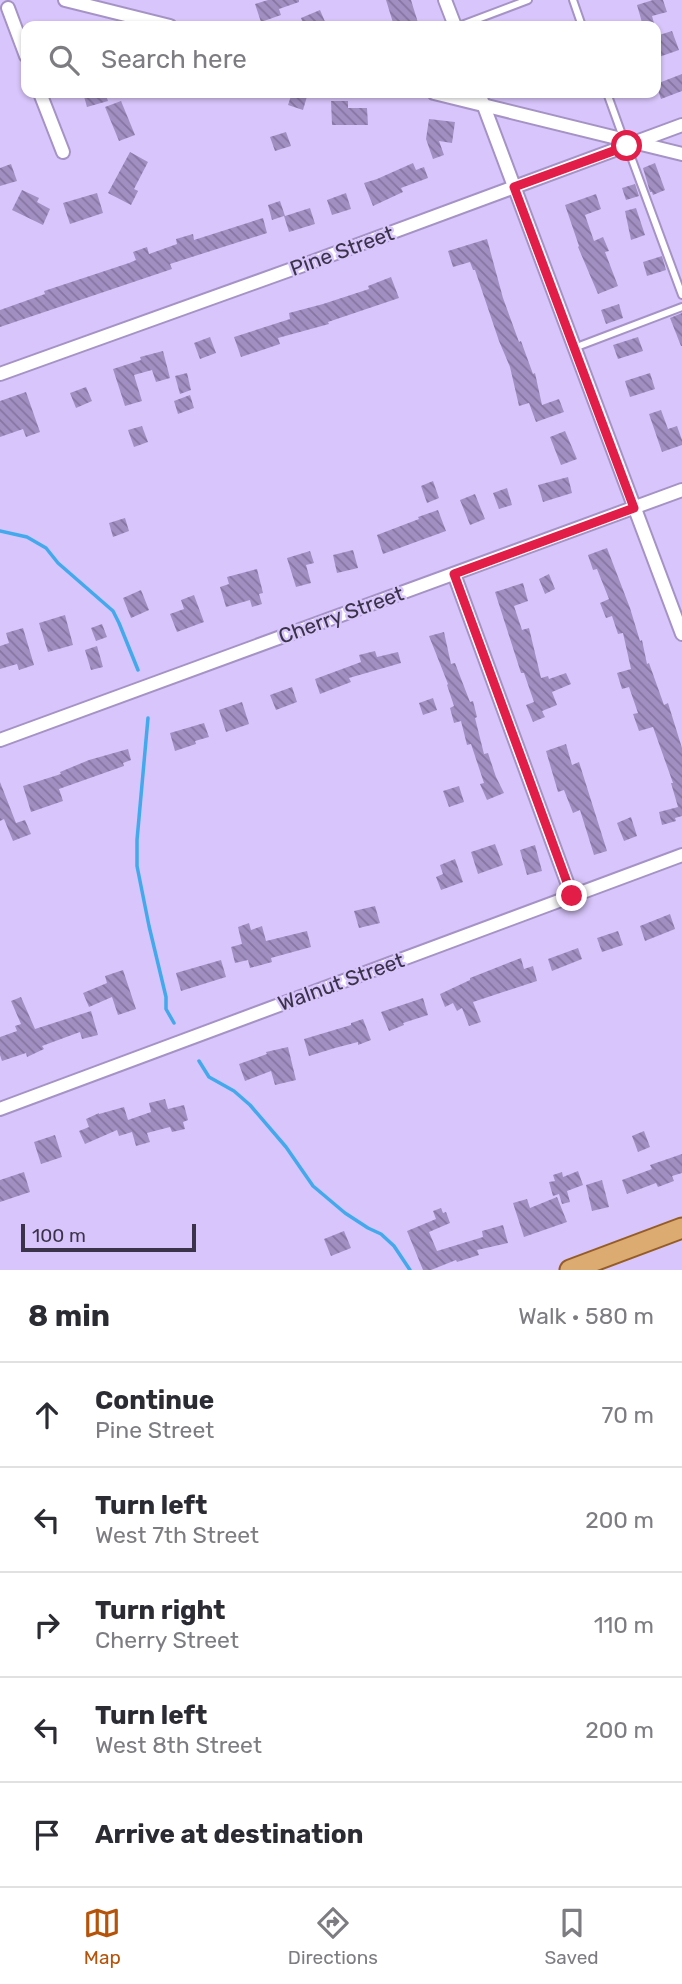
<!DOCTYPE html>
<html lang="en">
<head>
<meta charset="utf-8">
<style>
  :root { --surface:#fff; --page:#f7f7f7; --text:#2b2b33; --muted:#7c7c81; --line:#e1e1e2; --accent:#b45309 }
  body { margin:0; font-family:Rubik,sans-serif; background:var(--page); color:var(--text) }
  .scale { position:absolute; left:21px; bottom:18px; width:175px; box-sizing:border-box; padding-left:7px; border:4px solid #3b3349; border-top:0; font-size:19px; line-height:24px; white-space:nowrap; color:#3b3349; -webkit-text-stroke:5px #d8c5fb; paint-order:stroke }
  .stop { position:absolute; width:21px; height:21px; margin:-16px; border:5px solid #e11d48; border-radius:50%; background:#fff }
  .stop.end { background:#e11d48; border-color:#fff; box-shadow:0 2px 7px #0008 }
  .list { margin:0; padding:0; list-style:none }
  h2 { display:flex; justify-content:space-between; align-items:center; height:91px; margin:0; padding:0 28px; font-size:30px }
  h2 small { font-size:23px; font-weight:400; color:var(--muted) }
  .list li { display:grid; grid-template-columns:46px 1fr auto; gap:21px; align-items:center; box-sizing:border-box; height:105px; padding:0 28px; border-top:2px solid var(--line) }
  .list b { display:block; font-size:26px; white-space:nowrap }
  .list p { margin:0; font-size:23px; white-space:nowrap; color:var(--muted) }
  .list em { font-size:23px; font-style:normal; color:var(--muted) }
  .icon { flex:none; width:38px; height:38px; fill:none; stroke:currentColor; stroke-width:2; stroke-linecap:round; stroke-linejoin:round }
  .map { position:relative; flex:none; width:682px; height:1270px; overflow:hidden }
  .search { position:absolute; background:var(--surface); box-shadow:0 2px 5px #0004; left:21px; right:21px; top:21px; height:77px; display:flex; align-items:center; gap:18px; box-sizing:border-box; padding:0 24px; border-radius:14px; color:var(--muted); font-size:26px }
  .sheet { height:616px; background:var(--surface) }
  nav { display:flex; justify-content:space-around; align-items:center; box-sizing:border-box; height:98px; border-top:2px solid var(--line); background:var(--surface); font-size:19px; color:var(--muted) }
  nav a { display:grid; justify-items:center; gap:4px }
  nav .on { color:var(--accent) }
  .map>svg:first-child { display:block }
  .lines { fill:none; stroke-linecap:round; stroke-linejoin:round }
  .stream { stroke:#42a9ec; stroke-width:3.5 }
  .building { fill:url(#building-back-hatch) }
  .service-casing { stroke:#a693c6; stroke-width:10 }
  .minor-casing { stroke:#a693c6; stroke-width:16 }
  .primary-casing { stroke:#955d25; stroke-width:23 }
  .service { stroke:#fff; stroke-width:6 }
  .minor { stroke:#fff; stroke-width:12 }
  .primary { stroke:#dcab71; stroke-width:19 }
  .route { stroke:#e11d48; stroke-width:9 }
  .labels { text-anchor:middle; stroke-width:5; stroke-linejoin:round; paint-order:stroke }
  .street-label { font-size:21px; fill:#3b3349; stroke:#d8c5fb }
</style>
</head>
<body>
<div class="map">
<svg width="682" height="1270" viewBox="0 0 682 1270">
  <defs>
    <pattern id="building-back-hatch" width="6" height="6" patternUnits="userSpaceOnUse" patternTransform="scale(1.75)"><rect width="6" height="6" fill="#a28fc2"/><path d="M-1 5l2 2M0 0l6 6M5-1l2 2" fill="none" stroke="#8575a0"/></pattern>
  </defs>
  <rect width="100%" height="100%" fill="#d8c5fb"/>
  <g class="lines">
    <g class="stream">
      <polyline points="0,531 27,537 46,548 58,563 113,611 119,623 138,670"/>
      <polyline points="148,718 137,840 137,866 149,926 166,997 166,1009 174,1023"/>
      <polyline points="199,1061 209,1077 234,1091 250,1105 286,1147 313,1186 345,1213 368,1228 381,1234 394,1246 410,1270"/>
    </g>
  </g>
  <g class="building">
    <polygon points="268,0 299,0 299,2 279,9 281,15 261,22 255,4"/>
    <polygon points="386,0 411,0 419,26 394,26"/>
    <polygon points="653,0 663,0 667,12 652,16 654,23 643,26 637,5"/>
    <polygon points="320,10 326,24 320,26 304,26 301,18"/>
    <polygon points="672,31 679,50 659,57 656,48 656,36"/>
    <polygon points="682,74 682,91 661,99 656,84"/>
    <polygon points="83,93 105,93 108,101 87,107"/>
    <polygon points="292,93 308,93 303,110 288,105"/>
    <polygon points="121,101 135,135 119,141 105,107"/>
    <polygon points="331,101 348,101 348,108 367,108 368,125 332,125"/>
    <polygon points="429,119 455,122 452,143 439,141 444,155 433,159 426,139"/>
    <polygon points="286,132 291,146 275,151 270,137"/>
    <polygon points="130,152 148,162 134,189 138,191 131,205 108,193"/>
    <polygon points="413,163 416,170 424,167 428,178 401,188 403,192 373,206 364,183 377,179"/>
    <polygon points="655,163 665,190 653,195 652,192 650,192 643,168"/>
    <polygon points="11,164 17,181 0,186 0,168"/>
    <polygon points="635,184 639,196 626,200 622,188"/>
    <polygon points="22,190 39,198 37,202 50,209 43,225 12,210"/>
    <polygon points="97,193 103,213 70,224 63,203"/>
    <polygon points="346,193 351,209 332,215 327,200"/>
    <polygon points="596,194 601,209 585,215 594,241 603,237 609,251 605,252 618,286 598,294 578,247 579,246 565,205"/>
    <polygon points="280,201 285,216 310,208 315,224 289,232 284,216 272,220 268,205"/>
    <polygon points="636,208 645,235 631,240 625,211"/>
    <polygon points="263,218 267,233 170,264 172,269 0,327 0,310 45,294 44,291 129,263 136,260 133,252 147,247 149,254 177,244 176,239 193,234 194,240"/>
    <polygon points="487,239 503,298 519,342 521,341 533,374 535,373 542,405 559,399 564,412 536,422 529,403 519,406 510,367 499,341 475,270 473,270 470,262 453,267 448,251"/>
    <polygon points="662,256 666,270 647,276 643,262"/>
    <polygon points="391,277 399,298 328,322 329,324 278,338 280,344 241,357 234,337 290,319 289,313 323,304 369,289 368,286"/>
    <polygon points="619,304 623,318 606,324 601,310"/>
    <polygon points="682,313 682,346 681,346 670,318"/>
    <polygon points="210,337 216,353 200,359 194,343"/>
    <polygon points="638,337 643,351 618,359 613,345"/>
    <polygon points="163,351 170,378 156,382 152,370 134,375 142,401 125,406 113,369 141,360 140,357"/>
    <polygon points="187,373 191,390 180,394 175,376"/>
    <polygon points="650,373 655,389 630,397 625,381"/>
    <polygon points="86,387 92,401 76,408 70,393"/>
    <polygon points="26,392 40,432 26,437 23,429 0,437 0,401"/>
    <polygon points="190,395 194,408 178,414 174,401"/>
    <polygon points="661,410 668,429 677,426 682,440 682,445 662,452 649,414"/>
    <polygon points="142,426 148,442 134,447 128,430"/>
    <polygon points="565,431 577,459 561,465 550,437"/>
    <polygon points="568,477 572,493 543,502 538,485"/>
    <polygon points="433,481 439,498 427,503 421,486"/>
    <polygon points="507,488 512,505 499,509 493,493"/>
    <polygon points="475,494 485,519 470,525 460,500"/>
    <polygon points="438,510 446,531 383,554 377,535 419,519 418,517"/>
    <polygon points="125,518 129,531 113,537 109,523"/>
    <polygon points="607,548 630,608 640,641 642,640 647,664 649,663 664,705 668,703 682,748 682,816 675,818 676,821 662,825 659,812 678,807 671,783 673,783 653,727 639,731 633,714 638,713 629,687 622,689 617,673 631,669 623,633 618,634 612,616 606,618 600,603 609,599 597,569 593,570 588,555"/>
    <polygon points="353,550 358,568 337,573 333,555"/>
    <polygon points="310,551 314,563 306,565 311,583 296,587 287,558"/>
    <polygon points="257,569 263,593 259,594 262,604 252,607 250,600 226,607 220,587 229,584 227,577"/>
    <polygon points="549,574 555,589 545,594 539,579"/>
    <polygon points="523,583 528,601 514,606 522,630 529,628 541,678 548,676 549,679 566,673 571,684 552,692 557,705 542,711 545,717 533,722 526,705 534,702 524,673 521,673 495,592"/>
    <polygon points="141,590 149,610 131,618 123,598"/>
    <polygon points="194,595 204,622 177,632 170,614 184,609 181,600"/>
    <polygon points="65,615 73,645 48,652 39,623"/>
    <polygon points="102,624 107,637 96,641 91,628"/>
    <polygon points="23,628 34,665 19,670 17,664 0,669 0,646 9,643 6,633"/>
    <polygon points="444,632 451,664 455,663 470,702 473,701 477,717 475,718 484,754 488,753 496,777 504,793 487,800 480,784 484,783 471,744 467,745 461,721 454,723 450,708 454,706 447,685 448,684 429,636"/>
    <polygon points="97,646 103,667 91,670 85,650"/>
    <polygon points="375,651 377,657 398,652 401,663 349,678 351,682 320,694 315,679 361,662 359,655"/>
    <polygon points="292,687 297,702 276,710 270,695"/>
    <polygon points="433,698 437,710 423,715 419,703"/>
    <polygon points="242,702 249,724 226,732 219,710"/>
    <polygon points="204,723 209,737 195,741 196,744 175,751 170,733"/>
    <polygon points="566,744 572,765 579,762 607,851 594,855 580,810 573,813 564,790 558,792 546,751"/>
    <polygon points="128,749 131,760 123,763 124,766 59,789 63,801 31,812 23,786 61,774 60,772 89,760"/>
    <polygon points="0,782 16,823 25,820 31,834 13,841 4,819 0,821"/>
    <polygon points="459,786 464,802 449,807 443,791"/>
    <polygon points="631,817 637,836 624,841 617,823"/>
    <polygon points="495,844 503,865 478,874 471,852"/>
    <polygon points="535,845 542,871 527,875 520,850"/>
    <polygon points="455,859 463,882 441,890 436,877 443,874 440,865"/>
    <polygon points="375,906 380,923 359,928 354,911"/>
    <polygon points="670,914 675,929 645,941 640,926"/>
    <polygon points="249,923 251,930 262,926 266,941 307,931 311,947 271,958 272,962 250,968 248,960 235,963 231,947 242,944 238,927"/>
    <polygon points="618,931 623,945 602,952 597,938"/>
    <polygon points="578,948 582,959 552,971 548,959"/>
    <polygon points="521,958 524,969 533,966 537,981 473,1002 481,1022 469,1026 462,1008 457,1011 453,1003 445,1007 440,994 470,980 470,978"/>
    <polygon points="221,960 226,977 181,991 176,973"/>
    <polygon points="123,970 136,1009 118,1015 112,997 89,1007 83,993 107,983 105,976"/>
    <polygon points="21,997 35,1029 91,1011 98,1035 82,1039 80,1032 42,1046 44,1049 27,1057 26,1053 2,1061 0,1055 0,1037 17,1031 15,1026 21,1024 11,1001"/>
    <polygon points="423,998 428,1015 403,1023 404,1025 389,1031 381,1012"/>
    <polygon points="363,1019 371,1040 358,1045 358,1042 335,1048 309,1056 304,1039 351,1025 351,1023"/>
    <polygon points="288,1047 296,1080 275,1085 271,1071 245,1081 239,1064 267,1054 266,1052"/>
    <polygon points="165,1099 168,1109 184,1105 188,1120 183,1122 185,1129 172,1132 170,1127 147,1133 150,1142 136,1146 132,1132 119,1136 117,1130 85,1144 79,1131 89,1127 86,1119 99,1113 99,1114 124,1107 128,1120 151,1112 149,1103"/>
    <polygon points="644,1131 650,1147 638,1152 632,1136"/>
    <polygon points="55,1135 62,1157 41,1164 34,1142"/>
    <polygon points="682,1154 682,1173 672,1176 674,1181 658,1187 656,1183 627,1194 622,1180 652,1169 650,1165"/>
    <polygon points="578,1171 583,1185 567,1191 570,1202 562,1204 559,1194 553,1196 549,1182 555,1181 553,1175 562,1172 563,1177"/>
    <polygon points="24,1172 30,1192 0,1202 0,1180"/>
    <polygon points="602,1180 609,1207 592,1211 586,1185"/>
    <polygon points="557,1197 567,1222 524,1237 513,1203 527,1199 530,1208"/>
    <polygon points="441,1208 443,1213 446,1212 450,1223 429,1232 437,1251 483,1237 482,1231 503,1225 508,1243 477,1250 479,1255 457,1262 456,1260 431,1270 423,1270 407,1231 436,1219 433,1211"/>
    <polygon points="344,1231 351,1248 331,1256 324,1239"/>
  </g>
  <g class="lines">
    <defs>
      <g id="service">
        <polyline points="573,0 582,26"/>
        <polyline points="459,26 528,0"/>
        <polyline points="607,93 624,140"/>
        <polyline points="627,146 682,295"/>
        <polyline points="574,348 682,307"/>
      </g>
      <g id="minor">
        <polyline points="65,0 170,26"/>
        <polyline points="445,0 455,26"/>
        <polyline points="8,8 26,56"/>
        <polyline points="40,93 63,152"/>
        <polyline points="434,93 682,154"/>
        <polyline points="479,93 682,634"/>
        <polyline points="0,374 309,263 682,125"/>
        <polyline points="454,574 572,896"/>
        <polyline points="0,740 682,490"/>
        <polyline points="0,1109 682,855"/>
      </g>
      <polyline id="primary" points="570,1270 682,1228"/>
    </defs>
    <use href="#service" class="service-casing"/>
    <use href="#minor" class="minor-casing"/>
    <use href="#primary" class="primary-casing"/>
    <use href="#service" class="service"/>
    <use href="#minor" class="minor"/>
    <use href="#primary" class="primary"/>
  </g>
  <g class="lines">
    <polyline class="route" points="572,896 454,574 634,508 514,187 627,146"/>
  </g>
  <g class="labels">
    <g class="street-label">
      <text transform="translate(342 251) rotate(-20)" y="7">Pine Street</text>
      <text transform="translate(341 615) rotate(-20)" y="7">Cherry Street</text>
      <text transform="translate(341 982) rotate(-20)" y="7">Walnut Street</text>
    </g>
  </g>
</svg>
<div class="scale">100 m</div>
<div class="stop" style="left:627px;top:146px"></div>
<div class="stop end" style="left:572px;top:896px"></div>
<div class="search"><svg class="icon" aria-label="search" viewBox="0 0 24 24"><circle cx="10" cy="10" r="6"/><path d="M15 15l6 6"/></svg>Search here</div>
</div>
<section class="sheet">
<h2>8 min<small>Walk · 580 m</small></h2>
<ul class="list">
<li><svg class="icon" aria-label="ahead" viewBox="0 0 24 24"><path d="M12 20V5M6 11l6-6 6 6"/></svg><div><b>Continue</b><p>Pine Street</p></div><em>70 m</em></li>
<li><svg class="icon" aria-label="left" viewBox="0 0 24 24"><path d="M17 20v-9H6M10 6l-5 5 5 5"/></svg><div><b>Turn left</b><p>West 7th Street</p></div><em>200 m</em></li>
<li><svg class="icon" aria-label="right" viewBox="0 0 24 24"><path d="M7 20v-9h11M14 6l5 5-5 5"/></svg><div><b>Turn right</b><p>Cherry Street</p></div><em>110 m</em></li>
<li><svg class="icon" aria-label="left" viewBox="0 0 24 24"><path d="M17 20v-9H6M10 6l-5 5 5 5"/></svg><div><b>Turn left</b><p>West 8th Street</p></div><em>200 m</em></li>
<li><svg class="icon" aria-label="arrive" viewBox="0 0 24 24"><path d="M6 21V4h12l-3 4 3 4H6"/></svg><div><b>Arrive at destination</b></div></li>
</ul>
</section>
<nav>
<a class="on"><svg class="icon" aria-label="map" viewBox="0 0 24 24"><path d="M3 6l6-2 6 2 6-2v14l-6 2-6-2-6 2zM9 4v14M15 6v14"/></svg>Map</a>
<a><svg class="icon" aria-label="directions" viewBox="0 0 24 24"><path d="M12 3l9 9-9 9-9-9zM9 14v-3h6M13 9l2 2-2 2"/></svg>Directions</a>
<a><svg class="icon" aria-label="saved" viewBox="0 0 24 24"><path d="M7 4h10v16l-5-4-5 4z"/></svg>Saved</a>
</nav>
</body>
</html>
